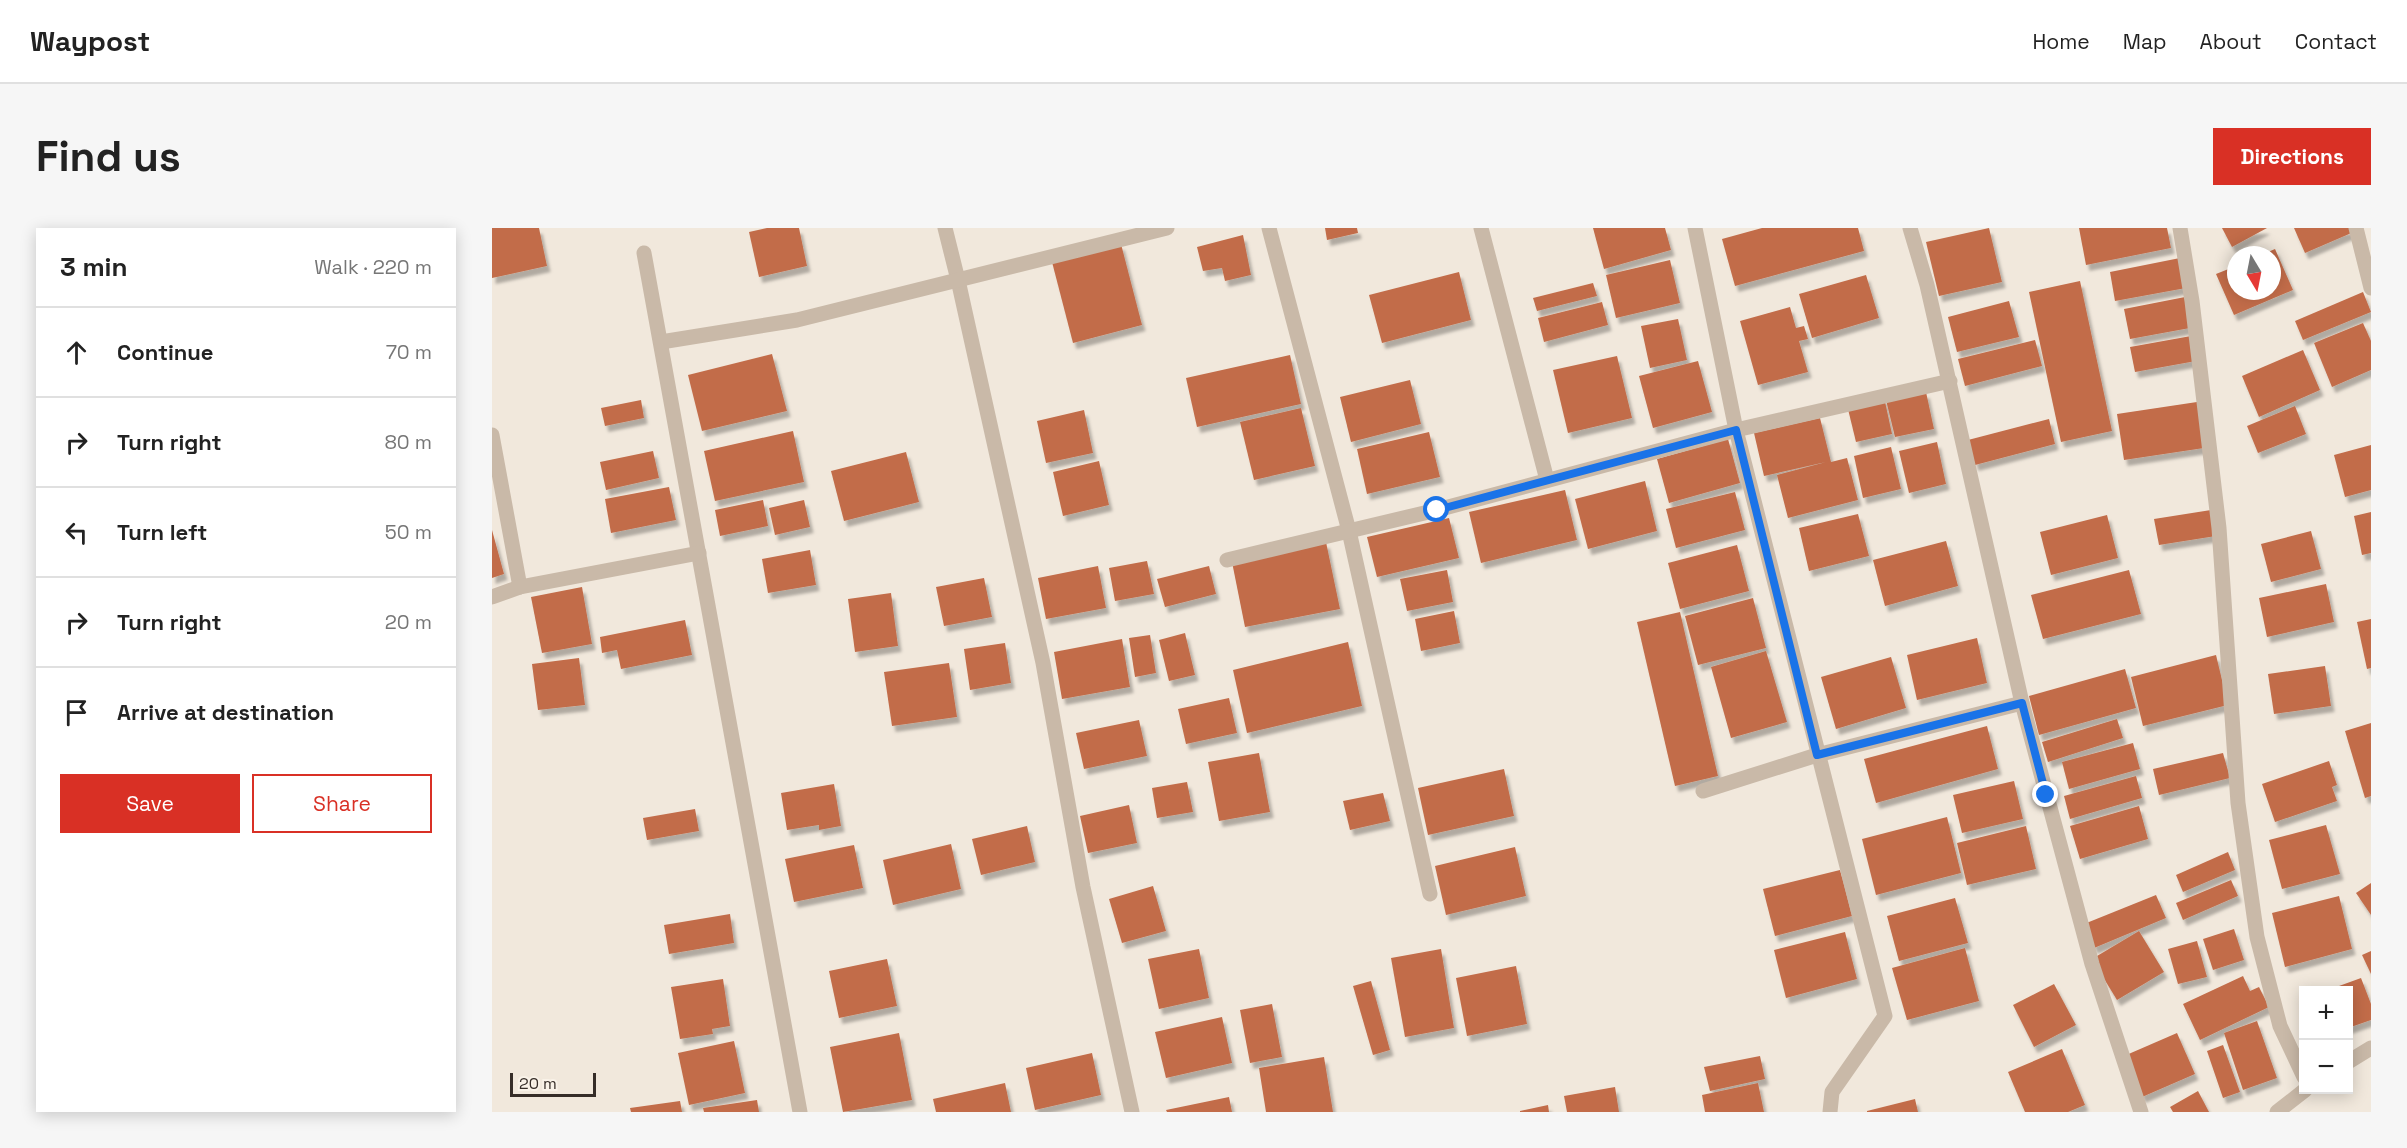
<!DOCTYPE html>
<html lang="en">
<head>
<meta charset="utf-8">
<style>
  :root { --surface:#fff; --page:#f6f6f6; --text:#222; --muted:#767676; --line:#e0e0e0; --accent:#d93025 }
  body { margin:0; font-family:"Space Grotesk",sans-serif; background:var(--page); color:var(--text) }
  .controls { position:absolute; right:18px; bottom:18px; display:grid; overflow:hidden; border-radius:0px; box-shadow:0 3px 15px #0003 }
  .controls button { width:54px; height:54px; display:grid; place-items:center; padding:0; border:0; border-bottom:2px solid var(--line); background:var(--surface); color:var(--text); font:30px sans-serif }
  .compass { position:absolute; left:1735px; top:18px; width:54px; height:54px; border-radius:50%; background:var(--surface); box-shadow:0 3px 15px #0003; rotate:170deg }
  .scale { position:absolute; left:18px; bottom:15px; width:86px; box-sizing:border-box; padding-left:6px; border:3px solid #362d28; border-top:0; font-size:16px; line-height:21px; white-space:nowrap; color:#362d28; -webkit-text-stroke:4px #f9f2e8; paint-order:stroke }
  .stop { position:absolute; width:18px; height:18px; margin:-14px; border:4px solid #1a73e8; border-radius:50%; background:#fff }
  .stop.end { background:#1a73e8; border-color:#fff; box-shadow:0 2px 6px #0008 }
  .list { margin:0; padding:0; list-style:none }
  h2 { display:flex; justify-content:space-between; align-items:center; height:78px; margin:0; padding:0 24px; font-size:26px }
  h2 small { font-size:20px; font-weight:400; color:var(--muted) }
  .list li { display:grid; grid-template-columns:39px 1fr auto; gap:18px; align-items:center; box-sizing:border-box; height:90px; padding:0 24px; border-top:2px solid var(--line) }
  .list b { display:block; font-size:22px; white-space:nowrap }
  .list em { font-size:20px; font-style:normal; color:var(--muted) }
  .actions { display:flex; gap:12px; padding:18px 24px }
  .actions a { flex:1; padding:14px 0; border:2px solid var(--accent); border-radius:0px; text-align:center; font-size:21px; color:var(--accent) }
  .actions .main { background:var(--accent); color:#fff }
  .icon { flex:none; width:33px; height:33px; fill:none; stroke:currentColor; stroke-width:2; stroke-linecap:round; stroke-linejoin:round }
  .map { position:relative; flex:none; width:1879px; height:884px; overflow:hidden; border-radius:0px }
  header { display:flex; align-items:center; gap:36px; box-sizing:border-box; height:84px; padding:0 30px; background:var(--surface); border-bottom:2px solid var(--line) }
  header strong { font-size:28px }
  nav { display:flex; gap:33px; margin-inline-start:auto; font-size:21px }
  .intro { display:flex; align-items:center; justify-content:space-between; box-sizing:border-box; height:144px; padding:0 36px }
  h1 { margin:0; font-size:42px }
  .button { padding:15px 27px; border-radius:0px; background:var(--accent); color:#fff; font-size:21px; font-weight:700 }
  main { display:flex; gap:36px; padding:0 36px }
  aside { flex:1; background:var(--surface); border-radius:0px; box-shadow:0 3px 15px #0003 }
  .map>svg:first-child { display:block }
  .building { fill:#c26c49; filter:url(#shadow) }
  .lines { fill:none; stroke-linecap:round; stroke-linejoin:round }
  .minor { stroke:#c9b9a8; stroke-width:15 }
  .route { stroke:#1a73e8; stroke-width:8 }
</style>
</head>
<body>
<header>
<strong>Waypost</strong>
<nav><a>Home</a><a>Map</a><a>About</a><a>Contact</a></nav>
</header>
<div class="intro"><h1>Find us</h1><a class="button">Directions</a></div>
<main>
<aside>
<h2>3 min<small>Walk · 220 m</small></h2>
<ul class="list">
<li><svg class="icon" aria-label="ahead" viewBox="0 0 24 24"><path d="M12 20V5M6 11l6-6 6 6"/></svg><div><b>Continue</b></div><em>70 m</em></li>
<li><svg class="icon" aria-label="right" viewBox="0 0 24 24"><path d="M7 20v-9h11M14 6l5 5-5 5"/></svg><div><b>Turn right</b></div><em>80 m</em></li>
<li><svg class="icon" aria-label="left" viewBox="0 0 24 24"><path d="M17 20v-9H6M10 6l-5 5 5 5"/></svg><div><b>Turn left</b></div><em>50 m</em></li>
<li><svg class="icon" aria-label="right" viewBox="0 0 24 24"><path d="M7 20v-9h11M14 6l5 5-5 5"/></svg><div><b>Turn right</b></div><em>20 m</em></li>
<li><svg class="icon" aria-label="arrive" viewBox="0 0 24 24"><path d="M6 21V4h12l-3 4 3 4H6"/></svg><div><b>Arrive at destination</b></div></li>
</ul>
<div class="actions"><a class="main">Save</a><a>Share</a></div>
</aside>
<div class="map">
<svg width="1879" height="884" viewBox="0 0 1879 884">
  <defs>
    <filter id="shadow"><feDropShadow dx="3.5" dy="6" stdDeviation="1.5" flood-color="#0004"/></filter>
  </defs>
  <rect width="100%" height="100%" fill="#f1e8dc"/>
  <g class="building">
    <polygon points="0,0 47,0 55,38 0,50"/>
    <polygon points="275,0 307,0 315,38 267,49 257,4"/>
    <polygon points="833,0 865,0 866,5 835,12"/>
    <polygon points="1101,0 1173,0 1179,22 1112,41"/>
    <polygon points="1270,0 1366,0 1372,23 1243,58 1230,11"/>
    <polygon points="1497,0 1510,54 1447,68 1434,14"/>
    <polygon points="1587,0 1675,0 1679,20 1594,37"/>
    <polygon points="1730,0 1775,0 1740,19"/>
    <polygon points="1802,0 1863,0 1864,3 1813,25"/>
    <polygon points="751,7 759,47 733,53 730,40 711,43 705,19"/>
    <polygon points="629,16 650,97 581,115 560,34"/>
    <polygon points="1783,21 1801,62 1742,87 1724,46 1744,38 1744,63 1780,63 1780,27 1769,27"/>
    <polygon points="1688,30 1694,60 1623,73 1618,44"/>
    <polygon points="1178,32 1188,75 1124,90 1114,47"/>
    <polygon points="967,44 979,92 890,115 877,67"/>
    <polygon points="1374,47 1387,90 1320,110 1307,66"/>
    <polygon points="1588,53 1620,203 1569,214 1537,64"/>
    <polygon points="1101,55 1105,68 1045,83 1041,70"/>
    <polygon points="1871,64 1879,84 1811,112 1803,93"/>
    <polygon points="1693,69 1698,100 1638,111 1632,81"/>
    <polygon points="1517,73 1527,109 1465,124 1456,89"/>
    <polygon points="1110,74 1116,97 1052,114 1046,90"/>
    <polygon points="1298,79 1304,100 1312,98 1316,111 1307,113 1316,144 1266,157 1248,93"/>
    <polygon points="1186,91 1195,132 1158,140 1149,98"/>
    <polygon points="1871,95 1879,113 1879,142 1840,159 1822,115"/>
    <polygon points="1699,108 1704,133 1643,144 1638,119"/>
    <polygon points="1543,112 1550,138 1473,158 1466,131"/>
    <polygon points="1811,122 1828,162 1767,189 1750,148"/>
    <polygon points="280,126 295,183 210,203 196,147"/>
    <polygon points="798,127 809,176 705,199 694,150"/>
    <polygon points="1125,128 1140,190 1076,205 1061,142"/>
    <polygon points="1206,133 1220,184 1161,200 1147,148"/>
    <polygon points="918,152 929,196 859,214 848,169"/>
    <polygon points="1434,164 1442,201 1403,209 1394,172"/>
    <polygon points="1392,169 1400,206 1364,214 1355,177"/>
    <polygon points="149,172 152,190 113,198 109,180"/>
    <polygon points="1705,174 1712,220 1632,232 1625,186"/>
    <polygon points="1803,178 1814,206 1766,225 1755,198"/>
    <polygon points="809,180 823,238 762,252 748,194"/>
    <polygon points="592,182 601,225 554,235 545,193"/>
    <polygon points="1328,190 1339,234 1355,230 1366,272 1296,290 1285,247 1334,234 1272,248 1262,205"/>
    <polygon points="1557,191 1563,216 1483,237 1476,212"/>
    <polygon points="301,203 312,254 223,273 212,223"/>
    <polygon points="937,204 948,249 875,266 865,221"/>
    <polygon points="1236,211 1248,255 1177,275 1165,231"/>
    <polygon points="1445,214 1454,256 1417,265 1407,223"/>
    <polygon points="1879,217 1879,262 1853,269 1842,227"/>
    <polygon points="1399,219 1409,261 1371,270 1362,228"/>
    <polygon points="161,223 167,250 114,262 108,234"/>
    <polygon points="414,224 427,274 352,293 339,243"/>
    <polygon points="607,233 617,277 571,288 561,244"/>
    <polygon points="1153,253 1165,303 1096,321 1083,271"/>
    <polygon points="177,259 184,292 119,305 113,271"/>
    <polygon points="1073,262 1085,312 989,335 977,284"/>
    <polygon points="1243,264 1253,302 1184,320 1174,281"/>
    <polygon points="271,272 276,298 228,308 223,282"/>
    <polygon points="312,272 318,299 283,307 277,280"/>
    <polygon points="1719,282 1724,308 1667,317 1662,291"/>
    <polygon points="1879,284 1879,325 1870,327 1862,288"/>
    <polygon points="1366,286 1377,328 1317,343 1307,300"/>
    <polygon points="1615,287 1626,330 1559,347 1548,304"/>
    <polygon points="957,290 967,330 885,349 875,309"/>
    <polygon points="0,302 12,346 0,350"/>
    <polygon points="1819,303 1829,341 1779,354 1769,316"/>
    <polygon points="1454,313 1466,358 1393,378 1381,332"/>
    <polygon points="834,314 848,381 753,399 740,334"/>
    <polygon points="1245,317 1257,363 1188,381 1176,335"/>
    <polygon points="318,322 324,357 276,365 270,331"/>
    <polygon points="655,333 662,366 623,373 617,340"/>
    <polygon points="606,338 614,380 554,391 546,350"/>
    <polygon points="717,338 724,366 673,379 665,351"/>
    <polygon points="955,342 961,374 915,383 908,351"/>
    <polygon points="1637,342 1649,386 1551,411 1539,367"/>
    <polygon points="492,350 500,389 452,398 444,359"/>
    <polygon points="1834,356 1842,394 1775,409 1767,370"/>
    <polygon points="90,359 100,416 50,425 39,369"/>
    <polygon points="399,365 406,418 363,424 356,371"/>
    <polygon points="1261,370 1274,420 1206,437 1193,388"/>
    <polygon points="962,383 968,415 929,423 923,391"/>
    <polygon points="1188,384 1226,548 1183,558 1145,394"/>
    <polygon points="1879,391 1879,440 1875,441 1865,394"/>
    <polygon points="193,392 200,427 129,441 125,422 110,425 108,409"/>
    <polygon points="693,405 703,447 677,453 667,412"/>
    <polygon points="658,407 664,445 643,449 637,410"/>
    <polygon points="1485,410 1495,455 1425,472 1415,427"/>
    <polygon points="630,411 638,459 570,471 562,424"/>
    <polygon points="856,414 870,478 755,505 741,442"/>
    <polygon points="513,415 519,455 478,462 472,421"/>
    <polygon points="1274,423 1295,494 1239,510 1219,439"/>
    <polygon points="1724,427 1736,477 1651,498 1639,449"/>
    <polygon points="1399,429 1414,480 1344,501 1329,449"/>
    <polygon points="87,430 93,477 46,482 40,436"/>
    <polygon points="457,435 465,489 400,498 392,444"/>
    <polygon points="1833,438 1839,478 1782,486 1776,446"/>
    <polygon points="1633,441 1644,480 1547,507 1537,468"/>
    <polygon points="737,470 745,505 694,516 686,481"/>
    <polygon points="1625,491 1631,510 1556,534 1550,514"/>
    <polygon points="647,492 655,528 592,541 584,505"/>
    <polygon points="1879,495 1879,568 1873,570 1853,503"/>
    <polygon points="1495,498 1506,541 1384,575 1372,531"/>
    <polygon points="1641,515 1648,541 1577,561 1570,534"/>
    <polygon points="767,525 778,584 727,593 716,534"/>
    <polygon points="1731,525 1738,550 1667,567 1661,541"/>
    <polygon points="1837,533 1845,557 1840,559 1845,573 1783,594 1770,556"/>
    <polygon points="1012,541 1022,588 936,607 926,560"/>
    <polygon points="1644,548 1650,570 1578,591 1572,568"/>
    <polygon points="1522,553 1531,591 1470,605 1461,567"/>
    <polygon points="695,554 701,584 665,590 660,560"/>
    <polygon points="342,556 349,598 327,602 327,597 295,602 289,565"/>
    <polygon points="891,565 898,593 858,602 851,573"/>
    <polygon points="637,577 645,615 596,625 588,588"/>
    <polygon points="1647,578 1656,611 1588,631 1578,598"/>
    <polygon points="203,581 207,603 155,612 151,590"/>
    <polygon points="1455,589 1469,645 1384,667 1370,611"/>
    <polygon points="1834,597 1848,646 1790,661 1777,612"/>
    <polygon points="535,598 543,634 489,647 480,611"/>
    <polygon points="1534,598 1544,641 1475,657 1465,615"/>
    <polygon points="459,616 469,661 401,677 391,632"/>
    <polygon points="362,617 371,660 302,674 293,631"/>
    <polygon points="1023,619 1034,668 954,687 943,638"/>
    <polygon points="1736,624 1743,642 1691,664 1684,647"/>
    <polygon points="1348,642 1360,688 1283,708 1271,661"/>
    <polygon points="1739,652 1746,668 1691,692 1684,675"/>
    <polygon points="1879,655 1879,687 1864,665"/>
    <polygon points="661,658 674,703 630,715 617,671"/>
    <polygon points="1664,667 1674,690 1602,720 1592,696"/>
    <polygon points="1847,668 1860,721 1793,739 1780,685"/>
    <polygon points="1463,670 1476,715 1407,733 1395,688"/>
    <polygon points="238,686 242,715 177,726 172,697"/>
    <polygon points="1742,701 1752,732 1721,742 1711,711"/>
    <polygon points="1647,703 1672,744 1625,772 1600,731"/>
    <polygon points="1353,704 1365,751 1294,770 1282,722"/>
    <polygon points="1705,713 1715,749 1686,756 1676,721"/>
    <polygon points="1473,720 1487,773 1415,792 1400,740"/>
    <polygon points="707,721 717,770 667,781 656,731"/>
    <polygon points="949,721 962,800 913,809 899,730"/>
    <polygon points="1879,723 1879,746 1870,727"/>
    <polygon points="395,731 405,778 347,790 337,743"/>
    <polygon points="1024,738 1035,796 975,808 964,750"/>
    <polygon points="1751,748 1758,763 1767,759 1777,779 1708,812 1691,776"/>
    <polygon points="1869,750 1879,776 1879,792 1856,800 1856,762 1836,762"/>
    <polygon points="231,751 238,798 220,801 221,806 188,811 179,759"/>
    <polygon points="879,753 898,822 881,827 861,758"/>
    <polygon points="1562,756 1584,797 1542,819 1521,777"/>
    <polygon points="780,776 790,829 758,835 748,782"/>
    <polygon points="730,789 740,835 674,850 663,804"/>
    <polygon points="1765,793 1785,850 1751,862 1732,805"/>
    <polygon points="407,805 420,872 351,884 338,819"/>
    <polygon points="1685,805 1703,846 1650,869 1632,828"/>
    <polygon points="242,813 253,865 197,877 186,825"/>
    <polygon points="1731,817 1748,864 1731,870 1715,823"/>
    <polygon points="1570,821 1593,877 1576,884 1533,884 1516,844"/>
    <polygon points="600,825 609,867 543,882 534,840"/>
    <polygon points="1268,828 1273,851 1218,863 1212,839"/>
    <polygon points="832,829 841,884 774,884 767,840"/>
    <polygon points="513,855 519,884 444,884 441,871"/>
    <polygon points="1266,855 1272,884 1213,884 1210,867"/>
    <polygon points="1123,859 1127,884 1075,884 1072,868"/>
    <polygon points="1706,863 1717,884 1681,884 1678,879"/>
    <polygon points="737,869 740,884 675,884 674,882"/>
    <polygon points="1423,871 1426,884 1375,884 1375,883"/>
    <polygon points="265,872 267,884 212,884 211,880"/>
    <polygon points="188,873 190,884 139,884 138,880"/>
    <polygon points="1056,877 1057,884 1028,884 1028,883"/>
  </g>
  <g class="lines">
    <g class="minor">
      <polyline points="453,0 466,52 551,435 591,659 640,884"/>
      <polyline points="777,0 857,303 938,666"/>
      <polyline points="989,0 1055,252"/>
      <polyline points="1203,0 1244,202 1393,788 1340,864 1338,884"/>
      <polyline points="1418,0 1435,57 1530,475 1600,736 1649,884"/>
      <polyline points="1688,0 1700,73 1727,300 1746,575 1765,709 1788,798 1812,849"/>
      <polyline points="1864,0 1879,60"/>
      <polyline points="152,25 308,884"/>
      <polyline points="169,114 305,92 675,0"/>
      <polyline points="0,207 28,359"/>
      <polyline points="735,332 945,282 1244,202 1458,153"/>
      <polyline points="0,369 28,359 207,325"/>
      <polyline points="1211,563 1325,527 1530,475"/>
      <polyline points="1856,834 1879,820"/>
      <polyline points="1785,884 1813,862"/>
    </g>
  </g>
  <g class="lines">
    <polyline class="route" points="945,282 1244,202 1325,527 1530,475 1554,567"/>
  </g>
</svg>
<div class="controls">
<button>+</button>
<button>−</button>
</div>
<svg class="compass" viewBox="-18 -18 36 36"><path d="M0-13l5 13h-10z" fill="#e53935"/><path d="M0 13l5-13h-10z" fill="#767676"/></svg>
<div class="scale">20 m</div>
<div class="stop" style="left:945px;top:282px"></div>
<div class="stop end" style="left:1554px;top:567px"></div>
</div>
</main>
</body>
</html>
